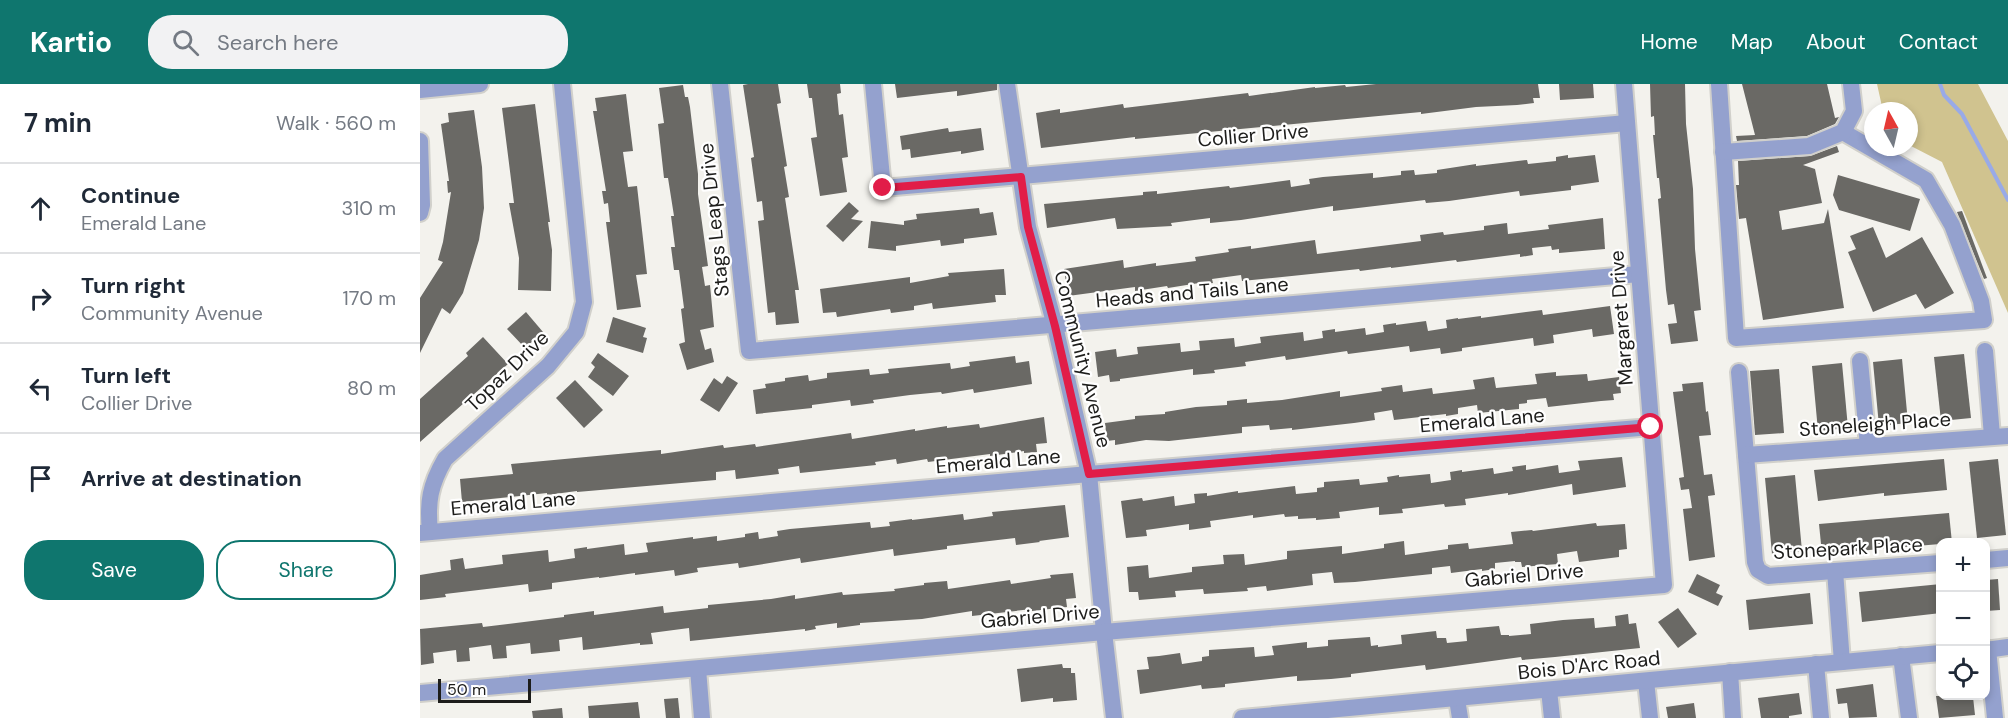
<!DOCTYPE html>
<html lang="en">
<head>
<meta charset="utf-8">
<style>
  :root { --surface:#fff; --page:#f2f2f3; --text:#1f2937; --muted:#747a83; --line:#e0e1e3; --accent:#0f766e }
  body { margin:0; font-family:"DM Sans",sans-serif; background:var(--page); color:var(--text) }
  .controls { position:absolute; right:18px; bottom:18px; display:grid; overflow:hidden; border-radius:12px; box-shadow:0 3px 9px #0003 }
  .controls button { width:54px; height:54px; display:grid; place-items:center; padding:0; border:0; border-bottom:2px solid var(--line); background:var(--surface); color:var(--text); font:30px sans-serif }
  .compass { position:absolute; left:1444px; top:18px; width:54px; height:54px; border-radius:50%; background:var(--surface); box-shadow:0 3px 9px #0003; rotate:352deg }
  .scale { position:absolute; left:18px; bottom:15px; width:93px; box-sizing:border-box; padding-left:6px; border:3px solid #1d1d1b; border-top:0; font-size:16px; line-height:21px; white-space:nowrap; color:#1d1d1b; -webkit-text-stroke:4px #fff; paint-order:stroke }
  .stop { position:absolute; width:18px; height:18px; margin:-14px; border:4px solid #e11d48; border-radius:50%; background:#fff }
  .stop.end { background:#e11d48; border-color:#fff; box-shadow:0 2px 6px #0008 }
  .list { margin:0; padding:0; list-style:none }
  h2 { display:flex; justify-content:space-between; align-items:center; height:78px; margin:0; padding:0 24px; font-size:26px }
  h2 small { font-size:20px; font-weight:400; color:var(--muted) }
  .list li { display:grid; grid-template-columns:39px 1fr auto; gap:18px; align-items:center; box-sizing:border-box; height:90px; padding:0 24px; border-top:2px solid var(--line) }
  .list b { display:block; font-size:22px; white-space:nowrap }
  .list p { margin:0; font-size:20px; white-space:nowrap; color:var(--muted) }
  .list em { font-size:20px; font-style:normal; color:var(--muted) }
  .actions { display:flex; gap:12px; padding:18px 24px }
  .actions a { flex:1; padding:14px 0; border:2px solid var(--accent); border-radius:24px; text-align:center; font-size:21px; color:var(--accent) }
  .actions .main { background:var(--accent); color:#fff }
  .icon { flex:none; width:33px; height:33px; fill:none; stroke:currentColor; stroke-width:2; stroke-linecap:round; stroke-linejoin:round }
  .map { position:relative; flex:none; width:1588px; height:634px; overflow:hidden }
  header { display:flex; align-items:center; gap:36px; box-sizing:border-box; height:84px; padding:0 30px; background:var(--accent); color:#fff }
  header strong { font-size:28px }
  nav { display:flex; gap:33px; margin-inline-start:auto; font-size:21px }
  .search { width:420px; height:54px; background:var(--page); display:flex; align-items:center; gap:15px; box-sizing:border-box; padding:0 21px; border-radius:24px; color:var(--muted); font-size:22px }
  main { display:flex }
  aside { flex:1; background:var(--surface) }
  .map>svg:first-child { display:block }
  .green { fill:#d0c38f }
  .lines { fill:none; stroke-linecap:round; stroke-linejoin:round }
  .stream { stroke:#99aae7; stroke-width:4 }
  .building { fill:#6a6965 }
  .minor-casing { stroke:#d1d0cb; stroke-width:20 }
  .minor { stroke:#94a1ce; stroke-width:16 }
  .route { stroke:#e11d48; stroke-width:8 }
  .labels { text-anchor:middle; stroke-width:4.5; stroke-linejoin:round; paint-order:stroke }
  .street-label { font-size:20px; fill:#1d1d1b; stroke:#fff }
</style>
</head>
<body>
<header>
<strong>Kartio</strong>
<div class="search"><svg class="icon" aria-label="search" viewBox="0 0 24 24"><circle cx="10" cy="10" r="6"/><path d="M15 15l6 6"/></svg>Search here</div>
<nav><a>Home</a><a>Map</a><a>About</a><a>Contact</a></nav>
</header>
<main>
<aside>
<h2>7 min<small>Walk · 560 m</small></h2>
<ul class="list">
<li><svg class="icon" aria-label="ahead" viewBox="0 0 24 24"><path d="M12 20V5M6 11l6-6 6 6"/></svg><div><b>Continue</b><p>Emerald Lane</p></div><em>310 m</em></li>
<li><svg class="icon" aria-label="right" viewBox="0 0 24 24"><path d="M7 20v-9h11M14 6l5 5-5 5"/></svg><div><b>Turn right</b><p>Community Avenue</p></div><em>170 m</em></li>
<li><svg class="icon" aria-label="left" viewBox="0 0 24 24"><path d="M17 20v-9H6M10 6l-5 5 5 5"/></svg><div><b>Turn left</b><p>Collier Drive</p></div><em>80 m</em></li>
<li><svg class="icon" aria-label="arrive" viewBox="0 0 24 24"><path d="M6 21V4h12l-3 4 3 4H6"/></svg><div><b>Arrive at destination</b></div></li>
</ul>
<div class="actions"><a class="main">Save</a><a>Share</a></div>
</aside>
<div class="map">
<svg width="1588" height="634" viewBox="0 0 1588 634">
  <rect width="100%" height="100%" fill="#f3f2ed"/>
  <polygon class="green" points="1457,0 1558,0 1588,57 1588,229 1522,78 1489,61 1489,27 1463,27"/>
  <g class="lines">
    <polyline class="stream" points="1520,0 1524,11 1542,30 1588,116"/>
  </g>
  <g class="building">
    <polygon points="328,0 358,0 361,19 357,20 367,82 364,83 369,113 365,114 379,206 375,206 379,239 356,241 355,228 348,229 338,137 344,136 342,117 337,118 331,74 334,73 323,1"/>
    <polygon points="387,0 420,0 421,9 417,10 419,31 423,30 428,73 422,74 427,108 400,112 391,54 397,53 392,14 389,14"/>
    <polygon points="475,0 577,0 577,6 537,12 537,7 477,14"/>
    <polygon points="956,0 1118,0 1120,14 1113,14 1114,19 1097,21 1056,23 1001,30 1001,28 715,55 715,53 621,64 616,29 640,25 640,29 703,20 704,24 828,9 829,12 895,3 895,4 925,1 926,3"/>
    <polygon points="1139,0 1173,0 1174,14 1140,16"/>
    <polygon points="1230,0 1265,0 1266,40 1273,105 1275,165 1281,226 1274,227 1278,257 1251,260 1248,240 1257,239 1254,220 1248,221 1246,206 1238,115 1241,114 1239,94 1237,94 1233,51 1235,51 1234,32 1231,33"/>
    <polygon points="1322,0 1407,0 1415,34 1419,33 1415,40 1387,52 1317,57 1316,52 1335,51"/>
    <polygon points="263,1 265,13 268,13 270,23 278,90 278,110 288,182 282,183 285,202 290,201 294,243 280,246 285,266 291,264 294,278 267,286 259,260 265,258 261,225 264,224 259,186 254,186 251,163 255,163 251,132 254,132 248,94 244,94 238,40 244,39 239,4"/>
    <polygon points="206,10 213,67 203,68 208,103 217,102 227,190 216,191 221,223 197,226 186,138 190,138 188,119 184,120 182,107 186,107 173,27 177,27 175,14"/>
    <polygon points="115,20 130,138 128,138 132,166 131,207 98,206 99,174 89,119 94,119 82,24"/>
    <polygon points="54,26 62,83 64,124 59,156 43,209 30,230 22,224 0,269 0,214 23,178 18,176 23,158 31,108 28,109 27,97 29,97 21,40 29,38 28,29"/>
    <polygon points="528,44 529,48 561,44 564,66 541,70 541,67 491,74 490,65 482,66 480,52"/>
    <polygon points="1417,62 1419,68 1383,81 1395,85 1402,119 1359,127 1362,146 1404,139 1408,125 1424,224 1343,236 1326,134 1319,135 1316,101 1319,101 1318,77 1390,72"/>
    <polygon points="1148,71 1148,74 1175,71 1179,98 1151,102 1151,106 1100,112 1099,107 1029,117 1006,119 1005,116 913,127 913,122 821,136 790,139 790,134 751,139 752,142 697,145 695,134 627,144 624,120 723,111 723,108 737,107 737,110 809,102 810,104 870,96 871,103 890,100 889,95 903,93 953,89 953,94 981,91 981,87 994,86 995,91 1017,89 1017,86 1056,80 1056,82 1107,76 1108,80 1136,77 1136,73"/>
    <polygon points="1418,91 1500,115 1490,147 1419,126 1413,111"/>
    <polygon points="429,118 439,127 431,135 443,137 423,158 406,142"/>
    <polygon points="559,124 560,130 573,128 577,151 544,155 544,159 521,162 520,156 476,162 476,167 448,164 451,137 484,141 484,137 497,135 496,130"/>
    <polygon points="1542,127 1567,194 1564,195 1537,128"/>
    <polygon points="1183,134 1185,165 1139,169 1139,165 1132,166 1131,162 1112,164 1113,171 1100,173 1100,170 1037,178 1036,176 971,184 971,183 940,187 939,185 822,197 821,191 792,195 793,199 779,201 779,199 748,204 747,202 715,207 715,203 648,212 644,185 703,176 704,184 736,179 736,182 776,177 775,173 809,168 808,165 831,162 831,165 895,156 897,170 1001,157 1000,151 1023,148 1024,151 1064,146 1064,142 1087,139 1088,150 1129,145 1128,141"/>
    <polygon points="1453,143 1466,174 1502,153 1534,209 1505,225 1496,210 1453,228 1428,168 1436,165 1430,152"/>
    <polygon points="584,185 586,211 575,211 576,218 513,225 512,219 494,222 494,226 471,229 470,225 417,233 416,228 403,229 400,205 490,193 490,199 529,192 528,189"/>
    <polygon points="1190,222 1194,250 1173,253 1172,245 1133,251 1134,259 1114,262 1113,254 1042,264 1042,267 1021,270 1020,264 990,268 989,262 928,270 927,267 866,276 865,272 825,278 826,282 794,286 795,289 773,291 773,285 700,295 700,297 690,298 689,291 678,293 675,268 696,265 697,273 718,270 717,263 760,259 761,268 780,266 779,257 814,254 815,263 841,259 840,253 883,248 884,257 903,254 902,247 915,245 915,248 945,244 946,251 964,248 963,241 976,239 976,241 1006,237 1008,247 1027,244 1026,236 1038,234 1038,235 1061,232 1061,234 1122,226 1123,231"/>
    <polygon points="106,228 123,248 105,264 87,245"/>
    <polygon points="193,233 226,244 223,253 227,254 223,269 186,258"/>
    <polygon points="63,253 88,280 0,358 0,315 48,272 46,269"/>
    <polygon points="178,269 209,292 193,312 168,293 175,283 171,279"/>
    <polygon points="1544,270 1551,334 1521,337 1514,273"/>
    <polygon points="595,272 596,279 609,277 612,300 554,309 553,305 522,310 521,308 490,311 453,316 454,319 431,322 430,316 392,321 392,324 336,330 333,306 346,304 345,300 365,297 365,294 388,291 389,297 407,294 407,289 449,285 450,291 469,289 468,285 530,279 531,285 550,282 549,278"/>
    <polygon points="1482,275 1488,339 1459,342 1453,278"/>
    <polygon points="1422,279 1428,344 1398,347 1392,282"/>
    <polygon points="1359,285 1364,349 1335,351 1330,287"/>
    <polygon points="1136,288 1136,292 1167,290 1168,297 1199,293 1201,309 1193,310 1194,316 1181,317 1128,323 1126,314 1107,316 1107,319 1099,320 1099,325 1058,329 1057,321 1038,324 1038,330 1026,332 1026,330 974,336 972,326 954,329 955,336 934,339 872,346 872,344 850,346 849,341 822,343 822,349 749,357 726,356 695,361 695,356 687,357 685,339 715,335 715,332 745,330 745,328 776,323 807,321 807,317 827,315 827,319 862,316 920,307 920,313 962,307 961,304 982,301 983,308 1012,304 1013,310 1055,305 1053,296 1074,293 1076,304 1117,300 1115,290"/>
    <polygon points="307,292 318,299 299,328 280,316 294,294 302,300"/>
    <polygon points="155,296 183,326 164,344 136,314"/>
    <polygon points="1283,298 1286,328 1288,327 1291,351 1279,352 1284,391 1292,390 1295,411 1288,412 1295,473 1269,477 1263,425 1272,424 1269,405 1261,406 1259,394 1264,393 1253,308 1263,307 1262,300"/>
    <polygon points="624,333 627,359 616,360 617,368 604,369 604,367 570,372 570,370 508,378 507,375 477,380 476,375 455,378 456,381 380,389 379,382 358,385 359,390 316,395 315,386 296,388 296,396 157,408 157,407 127,411 127,409 42,418 40,395 93,390 91,380 241,366 241,370 303,361 304,364 335,360 336,363 431,349 432,355 495,345 495,347 527,342 527,344 559,340 560,344"/>
    <polygon points="1202,373 1206,403 1153,411 1152,400 1088,411 1088,409 1045,415 1046,421 1025,423 1024,420 982,425 983,429 959,431 959,423 919,428 920,434 896,436 896,434 878,435 878,432 865,433 864,430 833,434 833,431 790,437 791,443 769,446 769,440 726,446 727,452 706,454 701,417 722,414 723,417 754,412 755,422 775,419 774,410 787,409 787,412 818,407 818,409 875,402 876,410 897,408 897,404 904,403 904,398 939,395 940,401 968,398 967,393 979,391 979,393 1010,390 1011,399 1031,396 1030,388 1042,386 1042,388 1073,384 1074,390 1093,387 1092,383 1106,381 1106,386 1138,381 1139,389 1160,386 1158,377"/>
    <polygon points="1524,375 1527,406 1464,412 1464,409 1398,417 1394,386"/>
    <polygon points="1578,375 1586,451 1557,454 1549,378"/>
    <polygon points="1375,391 1382,467 1352,470 1345,394"/>
    <polygon points="645,421 649,453 619,457 620,458 596,461 595,454 527,462 527,465 474,472 473,465 381,479 380,474 319,484 318,479 277,484 278,488 255,492 254,486 215,491 215,489 179,494 179,493 132,499 132,505 109,508 108,500 25,510 26,513 0,516 0,491 31,486 30,476 43,474 45,485 83,480 82,471 92,470 128,466 129,478 155,474 154,465 167,463 167,465 204,460 205,471 228,468 226,459 273,453 273,455 297,452 297,457 325,453 325,450 338,448 339,455 358,452 357,447 370,445 450,438 451,444 470,442 469,438 492,435 492,436 543,430 544,436 573,432 572,428"/>
    <polygon points="1529,429 1532,459 1402,470 1399,440"/>
    <polygon points="1176,439 1177,442 1205,440 1207,465 1199,466 1199,473 1159,478 1157,467 1137,470 1138,480 1102,483 1101,478 1095,478 1095,477 1075,479 1075,485 1062,487 1062,485 1031,489 1030,482 1012,484 1012,490 935,498 914,499 912,488 892,490 893,501 847,507 846,502 827,504 828,507 784,510 783,505 755,507 756,513 719,516 718,508 709,508 707,483 728,481 729,494 772,488 772,483 804,480 803,471 824,470 825,481 867,475 867,467 922,462 922,470 964,464 964,460 984,457 985,471 1028,465 1028,461 1048,459 1049,465 1093,460 1091,448 1112,446 1113,447"/>
    <polygon points="653,489 656,514 646,515 647,523 612,527 612,525 552,532 552,527 502,535 440,539 440,541 417,544 417,539 395,542 396,545 385,547 385,545 270,557 269,544 231,549 233,560 220,561 220,559 163,566 162,553 139,556 140,567 111,570 110,559 86,562 87,574 73,575 71,561 49,564 50,577 37,578 36,566 13,569 14,579 1,581 0,545 62,539 63,543 144,533 144,531 174,527 174,531 243,522 244,529 288,524 288,521 351,515 375,511 375,515 422,508 423,511 475,507 474,505 504,501 504,499 527,497 528,505 590,496 591,500 631,494 630,491"/>
    <polygon points="1277,490 1300,501 1296,509 1303,512 1298,522 1268,508"/>
    <polygon points="1578,495 1580,526 1566,527 1566,496"/>
    <polygon points="1521,500 1521,529 1442,538 1439,508"/>
    <polygon points="1390,509 1393,540 1329,546 1326,516"/>
    <polygon points="1258,524 1277,550 1258,564 1238,538"/>
    <polygon points="1208,530 1209,540 1216,539 1220,564 1135,573 1102,576 1101,573 1006,586 1005,581 931,590 931,593 911,595 877,597 877,592 805,600 805,603 782,605 781,601 720,610 717,586 729,585 727,573 739,572 760,569 762,580 782,577 782,573 789,572 789,566 834,563 835,573 854,571 852,562 887,558 887,564 908,562 908,556 950,553 951,562 958,561 958,563 982,560 981,551 1016,547 1017,554 1026,554 1027,559 1047,557 1046,545 1079,542 1081,551 1089,551 1089,552 1111,550 1110,540 1143,536 1174,534 1175,544 1196,542 1195,532"/>
    <polygon points="642,580 643,584 651,584 651,589 655,589 657,616 633,618 633,614 601,618 597,585"/>
    <polygon points="1453,600 1457,633 1429,634 1427,619 1418,620 1416,605"/>
    <polygon points="1379,609 1382,630 1369,632 1369,634 1341,634 1338,614"/>
    <polygon points="1516,612 1538,612 1539,615 1553,613 1555,631 1519,634"/>
    <polygon points="258,614 260,634 246,634 244,615"/>
    <polygon points="218,618 220,634 169,634 168,622"/>
    <polygon points="1274,619 1276,634 1248,634 1246,623"/>
    <polygon points="142,624 143,634 113,634 112,627"/>
  </g>
  <g class="lines">
    <defs>
      <g id="minor">
        <polyline points="300,0 329,267 1219,190"/>
        <polyline points="453,0 463,104 1207,39"/>
        <polyline points="587,0 608,143 635,242 669,390 684,548 694,634"/>
        <polyline points="1299,0 1316,254 1564,236 1561,217 1532,141 1506,96 1423,48"/>
        <polyline points="0,6 60,0"/>
        <polyline points="0,57 2,121 0,129"/>
        <polyline points="1303,68 1389,62 1423,48 1434,27 1431,0"/>
        <polyline points="1565,267 1572,352"/>
        <polyline points="1440,277 1448,362"/>
        <polyline points="1319,288 1335,478 1338,486 1348,492 1520,479"/>
        <polyline points="1326,371 1588,352"/>
        <path d="M10,448c-3,-30 0,-47 15,-73l103,-93 28,-34 8,-30 -22,-218"/>
        <polyline points="0,449 669,390 1231,343"/>
        <polyline points="1566,476 1588,474"/>
        <polyline points="1415,487 1422,578"/>
        <polyline points="1568,565 1575,634"/>
        <polyline points="1566,566 1588,563"/>
        <polyline points="1481,572 1489,634"/>
        <polyline points="1396,580 1401,634"/>
        <polyline points="278,585 282,634"/>
        <polyline points="1310,588 1313,634"/>
        <polyline points="1226,597 1230,634"/>
        <polyline points="1129,606 1132,634"/>
        <polyline points="0,609 684,548 1244,501 1204,0"/>
        <polyline points="1037,615 1040,634"/>
        <polyline points="822,634 1520,569"/>
      </g>
    </defs>
    <use href="#minor" class="minor-casing"/>
    <use href="#minor" class="minor"/>
  </g>
  <g class="lines">
    <polyline class="route" points="463,104 601,93 608,143 635,242 669,390 1231,343"/>
  </g>
  <g class="labels">
    <g class="street-label">
      <text transform="translate(833 51) rotate(-5)" y="7">Collier Drive</text>
      <text transform="translate(294 136) rotate(-96)" y="7">Stags Leap Drive</text>
      <text transform="translate(772 208) rotate(-5)" y="7">Heads and Tails Lane</text>
      <text transform="translate(1201 234) rotate(-94)" y="7">Margaret Drive</text>
      <text transform="translate(663 275) rotate(76)" y="7">Community Avenue</text>
      <text transform="translate(87 287) rotate(-44)" y="7">Topaz Drive</text>
      <text transform="translate(1062 336) rotate(-5)" y="7">Emerald Lane</text>
      <text transform="translate(1455 340) rotate(-4)" y="7">Stoneleigh Place</text>
      <text transform="translate(578 377) rotate(-5)" y="7">Emerald Lane</text>
      <text transform="translate(93 419) rotate(-5)" y="7">Emerald Lane</text>
      <text transform="translate(1428 464) rotate(-3)" y="7">Stonepark Place</text>
      <text transform="translate(1104 491) rotate(-5)" y="7">Gabriel Drive</text>
      <text transform="translate(620 532) rotate(-5)" y="7">Gabriel Drive</text>
      <text transform="translate(1169 581) rotate(-6)" y="7">Bois D'Arc Road</text>
    </g>
  </g>
</svg>
<div class="controls">
<button>+</button>
<button>−</button>
<button><svg class="icon" aria-label="locate" viewBox="0 0 24 24"><circle cx="12" cy="12" r="6"/><path d="M12 2v4M12 18v4M2 12h4M18 12h4"/></svg></button>
</div>
<svg class="compass" viewBox="-18 -18 36 36"><path d="M0-13l5 13h-10z" fill="#e53935"/><path d="M0 13l5-13h-10z" fill="#747a83"/></svg>
<div class="scale">50 m</div>
<div class="stop" style="left:1231px;top:343px"></div>
<div class="stop end" style="left:463px;top:104px"></div>
</div>
</main>
</body>
</html>
